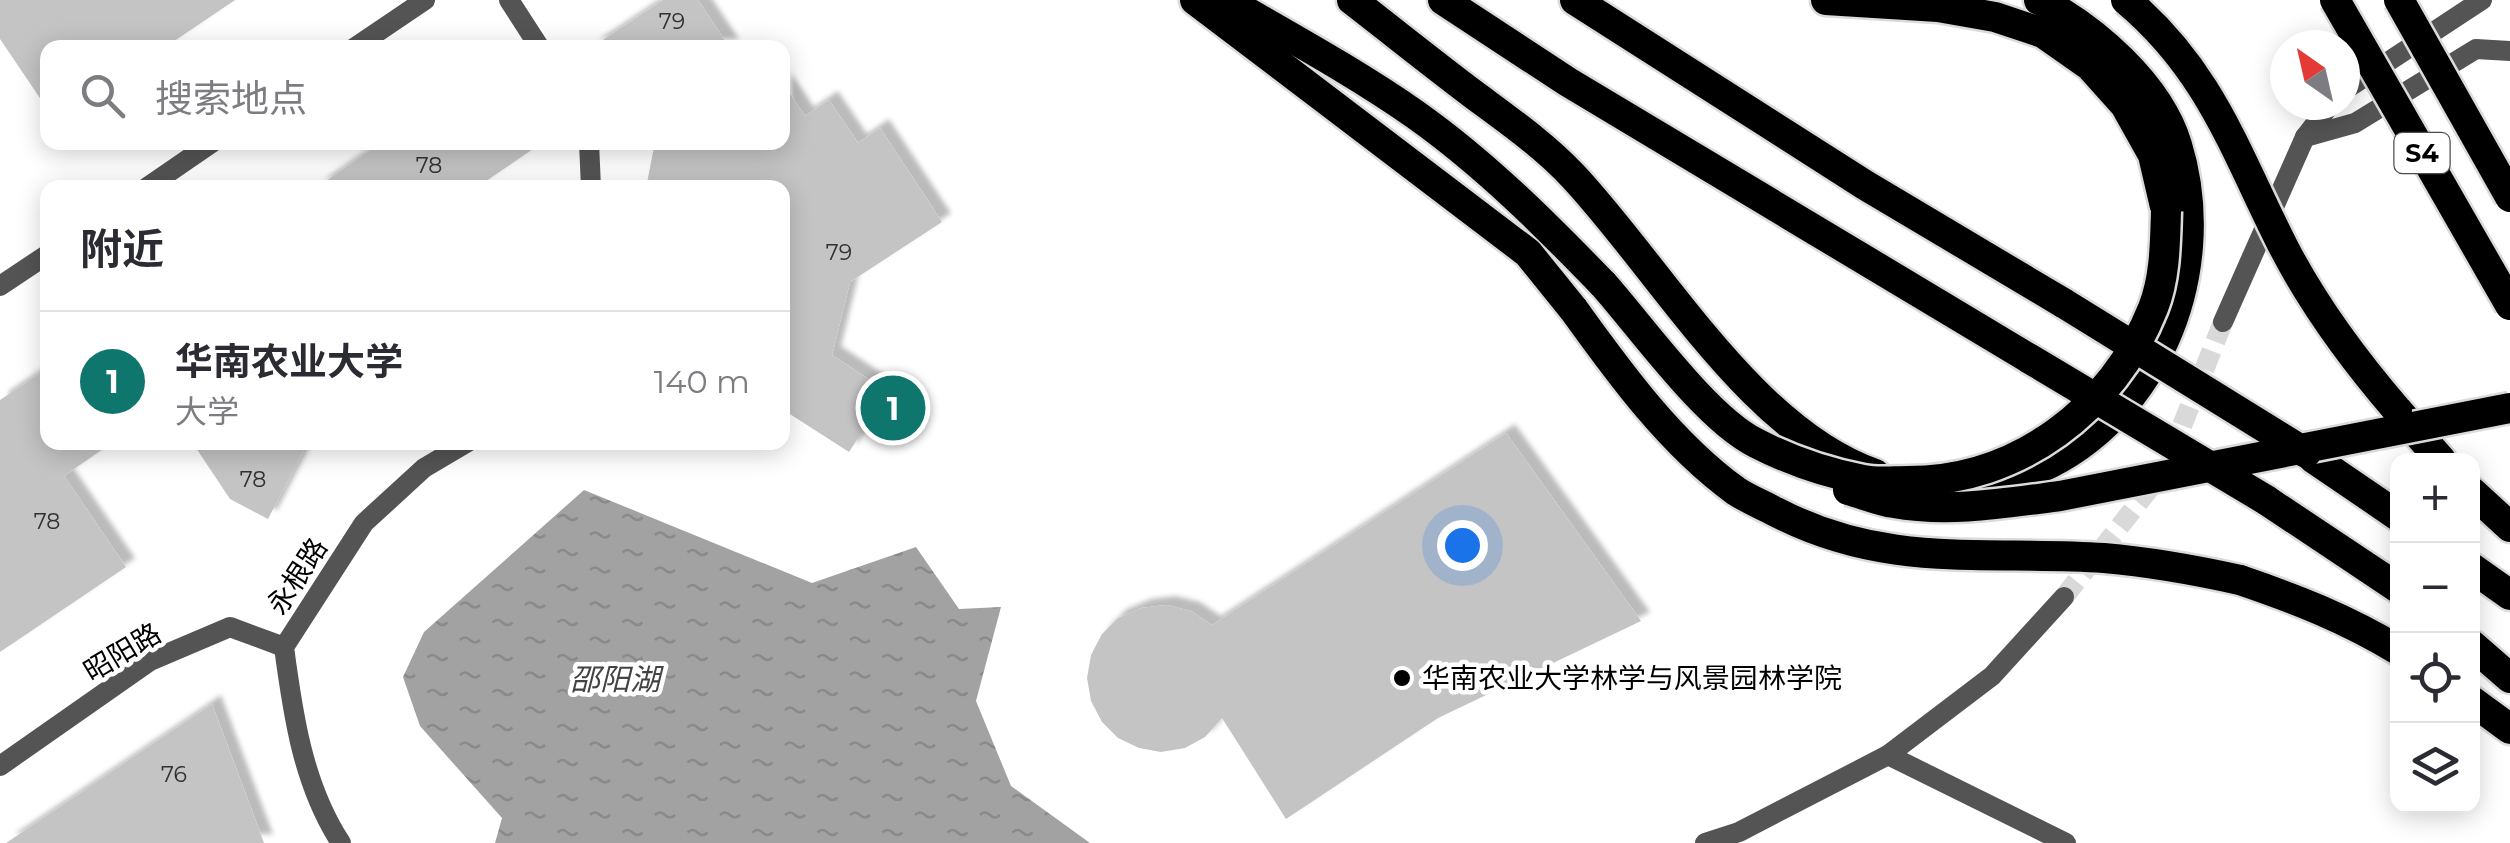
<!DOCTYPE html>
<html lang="zh">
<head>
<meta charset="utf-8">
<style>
  :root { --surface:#fff; --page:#f2f2f3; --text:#2b2b33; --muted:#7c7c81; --line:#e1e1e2; --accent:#0f766e }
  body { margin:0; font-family:Montserrat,"Noto Sans SC",sans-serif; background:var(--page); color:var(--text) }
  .controls { position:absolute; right:30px; bottom:30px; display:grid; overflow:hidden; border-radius:20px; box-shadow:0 5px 25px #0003 }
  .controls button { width:90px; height:90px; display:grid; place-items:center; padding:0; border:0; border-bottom:2px solid var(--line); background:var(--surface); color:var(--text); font:50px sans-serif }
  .compass { position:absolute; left:2270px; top:30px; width:90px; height:90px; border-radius:50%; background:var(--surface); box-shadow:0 5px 25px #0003; rotate:326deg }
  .you { position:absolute; left:1462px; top:545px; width:35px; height:35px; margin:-25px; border:8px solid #fff; border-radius:50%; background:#1a73e8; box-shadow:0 0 0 15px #1a73e833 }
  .badge { display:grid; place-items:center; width:65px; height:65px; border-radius:50%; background:var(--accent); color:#fff; font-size:32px; font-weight:700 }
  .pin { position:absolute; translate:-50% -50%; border:5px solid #fff; box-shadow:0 2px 10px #0006 }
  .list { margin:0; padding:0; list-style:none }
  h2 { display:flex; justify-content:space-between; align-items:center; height:130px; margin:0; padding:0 40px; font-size:42px }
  h2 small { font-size:32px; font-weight:400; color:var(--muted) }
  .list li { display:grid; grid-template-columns:65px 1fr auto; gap:30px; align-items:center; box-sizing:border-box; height:140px; padding:0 40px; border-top:2px solid var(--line) }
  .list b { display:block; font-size:38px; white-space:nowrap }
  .list p { margin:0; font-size:32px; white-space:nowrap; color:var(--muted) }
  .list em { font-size:32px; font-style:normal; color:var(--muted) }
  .icon { flex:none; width:55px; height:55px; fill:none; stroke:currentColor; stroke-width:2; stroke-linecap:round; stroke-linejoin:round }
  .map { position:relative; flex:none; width:2510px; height:843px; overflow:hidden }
  .search { position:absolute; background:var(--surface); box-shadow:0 5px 25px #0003; left:40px; top:40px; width:750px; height:110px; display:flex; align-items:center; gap:25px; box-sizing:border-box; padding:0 35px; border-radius:20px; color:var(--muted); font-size:38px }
  .panel { position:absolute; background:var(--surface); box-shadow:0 5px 25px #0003; left:40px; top:180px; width:750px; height:270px; border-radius:20px }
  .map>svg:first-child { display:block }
  .water { fill:url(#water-ripples) }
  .building { fill:#c4c4c4; filter:url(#shadow) }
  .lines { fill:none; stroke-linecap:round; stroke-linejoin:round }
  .street-tunnel { stroke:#d9d9d9; stroke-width:20; stroke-dasharray:20 10; stroke-linecap:butt }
  .highway-casing { stroke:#dbdbdb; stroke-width:35 }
  .street { stroke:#545454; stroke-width:20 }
  .highway { stroke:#000; stroke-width:30 }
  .highway-bridge-casing { stroke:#dbdbdb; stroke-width:35; stroke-linecap:butt }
  .highway-bridge { stroke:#000; stroke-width:30 }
  .poi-dot { fill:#000; stroke:#fff; stroke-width:4 }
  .labels { text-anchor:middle; stroke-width:9; stroke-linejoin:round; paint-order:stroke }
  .number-label { font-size:22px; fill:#313131 }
  .shield { fill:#fff; stroke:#4c4c4c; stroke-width:2.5 }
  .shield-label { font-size:25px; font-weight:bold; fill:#000 }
  .street-label { font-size:28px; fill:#000; stroke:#fff }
  .poi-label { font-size:28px; fill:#000; stroke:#fff; text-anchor:start }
  .water-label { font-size:30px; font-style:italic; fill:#434343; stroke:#fff }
</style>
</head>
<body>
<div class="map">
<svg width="2510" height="843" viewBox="0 0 2510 843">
  <defs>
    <pattern id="water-ripples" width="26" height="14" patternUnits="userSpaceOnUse" patternTransform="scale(2.5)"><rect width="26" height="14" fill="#a2a2a2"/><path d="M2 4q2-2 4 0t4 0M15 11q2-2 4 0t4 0" fill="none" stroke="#8a8a8a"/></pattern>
    <filter id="shadow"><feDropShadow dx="9" dy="-9" stdDeviation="2.5" flood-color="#0004"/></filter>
  </defs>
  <rect width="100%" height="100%" fill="#fff"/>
  <polygon class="water" points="584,490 812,583 916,547 959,609 1001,607 976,701 1011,786 1090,843 495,843 502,818 420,726 403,677 424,632"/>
  <g class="building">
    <polygon points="0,0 235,0 164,48 48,48 48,110 0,39"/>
    <polygon points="663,0 698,0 730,48 591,48"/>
    <polygon points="782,82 805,116 829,100 858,143 880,128 942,222 850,282 832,355 888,392 849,452 782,409 782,188 646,188 655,142 782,142"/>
    <polygon points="382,142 543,142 476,188 316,188"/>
    <polygon points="48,368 48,442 113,442 64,476 126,567 0,652 0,400"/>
    <polygon points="1506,433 1641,621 1438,718 1286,819 1222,718 1205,737 1185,748 1161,752 1139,748 1118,738 1102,722 1091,701 1087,678 1091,655 1102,634 1118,618 1142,608 1167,605 1191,611 1212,625"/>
    <polygon points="192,442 308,442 268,519 230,499"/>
    <polygon points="212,704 264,843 6,843"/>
  </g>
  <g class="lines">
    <polyline class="street-tunnel" points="2064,597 2165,469 2223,322"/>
    <defs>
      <g id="highway">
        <polyline points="1195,0 1528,253 1574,310"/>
        <path d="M1226,0c64,37 130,73 190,115 69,49 129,109 188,170"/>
        <path d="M1352,0c40,31 80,63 121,94 35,26 71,51 100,82 88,94 178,255 302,298"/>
        <polyline points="1443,0 1568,82 2030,359"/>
        <polyline points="1575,0 1865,185 2065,304"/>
        <polyline points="1826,0 1938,7 1995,17 2043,33 2090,66 2125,105 2153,155 2166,211"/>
        <polyline points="2397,410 2441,460"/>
        <polyline points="2313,458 2398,516"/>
        <path d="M1934,488c29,4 62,-3 89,-13 130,-47 194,-200 154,-330 -18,-60 -83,-117 -138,-145"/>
        <polyline points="2472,492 2510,527"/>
        <polyline points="2266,500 2398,588"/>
        <polyline points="2472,568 2510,595"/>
        <path d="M2240,580c56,19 107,39 158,70"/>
        <polyline points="2472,645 2510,678"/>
        <polyline points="2472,701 2510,729"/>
      </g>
    </defs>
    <use href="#highway" class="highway-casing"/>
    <g class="street">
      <polyline points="509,0 540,48"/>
      <polyline points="354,48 425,0"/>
      <polyline points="2345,90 2482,0"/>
      <polyline points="2305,137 2355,123 2476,49 2510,51"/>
      <polyline points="589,142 591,188"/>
      <polyline points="146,188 213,142"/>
      <polyline points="0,286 48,254"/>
      <polyline points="2223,322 2305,137 2330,105"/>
      <polyline points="1888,755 2066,843"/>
      <polyline points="0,766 150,661 230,627 284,647"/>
      <path d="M341,843c-38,-58 -48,-128 -57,-196l80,-124 60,-55 44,-26"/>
      <polyline points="1705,843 1739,832 1888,755 1992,676 2064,597"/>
    </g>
    <use href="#highway" class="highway"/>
    <defs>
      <g id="highway-bridge">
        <path d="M2126,0c85,71 110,154 158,248 31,60 70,112 113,162"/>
        <polyline points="2335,0 2510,305"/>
        <polyline points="2399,0 2510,197"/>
        <path d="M1604,285c38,43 102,133 152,158 33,17 71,30 107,37 14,3 31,1 45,1 110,0 205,-72 245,-173 12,-30 12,-65 13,-97"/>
        <polyline points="2065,304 2306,453"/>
        <path d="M1574,310c46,64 97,134 162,181 12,8 27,14 40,21 112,58 210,38 328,46 46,4 91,12 136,22"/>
        <polyline points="2030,359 2266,500"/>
        <path d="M1848,490c15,4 31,11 46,13 55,10 112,0 166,-7l450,-88"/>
      </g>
    </defs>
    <use href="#highway-bridge" class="highway-bridge-casing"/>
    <use href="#highway-bridge" class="highway-bridge"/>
  </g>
  <circle class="poi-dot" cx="1402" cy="678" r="10"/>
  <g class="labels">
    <g class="number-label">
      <text x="672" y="29">79</text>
      <text x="429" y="173">78</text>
      <text x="839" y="260">79</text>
      <text x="253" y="487">78</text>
      <text x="47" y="529">78</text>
      <text x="174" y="782">76</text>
    </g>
    <rect class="shield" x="2394.5" y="133" width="55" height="40" rx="8"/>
    <g class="shield-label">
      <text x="2422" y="162">S4</text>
    </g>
    <g class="street-label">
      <text transform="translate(297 576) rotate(-57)" y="10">永根路</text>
      <text transform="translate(122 652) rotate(-31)" y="10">昭阳路</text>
    </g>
    <g class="poi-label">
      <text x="1422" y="688">华南农业大学林学与风景园林学院</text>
    </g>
    <g class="water-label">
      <text x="615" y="690">邵阳湖</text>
    </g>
  </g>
</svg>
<div class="controls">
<button>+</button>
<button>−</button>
<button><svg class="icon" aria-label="locate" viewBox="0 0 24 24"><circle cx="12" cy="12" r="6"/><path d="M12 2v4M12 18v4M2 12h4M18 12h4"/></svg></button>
<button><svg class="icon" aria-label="layers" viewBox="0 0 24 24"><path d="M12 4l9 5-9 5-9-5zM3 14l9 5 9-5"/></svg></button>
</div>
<svg class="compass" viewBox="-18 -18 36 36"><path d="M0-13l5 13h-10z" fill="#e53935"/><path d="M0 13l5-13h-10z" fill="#7c7c81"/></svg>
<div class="you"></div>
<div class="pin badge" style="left:893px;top:408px">1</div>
<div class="search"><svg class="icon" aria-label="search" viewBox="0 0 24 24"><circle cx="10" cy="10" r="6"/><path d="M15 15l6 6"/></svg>搜索地点</div>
<section class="panel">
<h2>附近<small></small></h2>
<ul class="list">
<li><span class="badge">1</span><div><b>华南农业大学</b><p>大学</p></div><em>140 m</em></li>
</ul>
</section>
</div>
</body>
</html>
